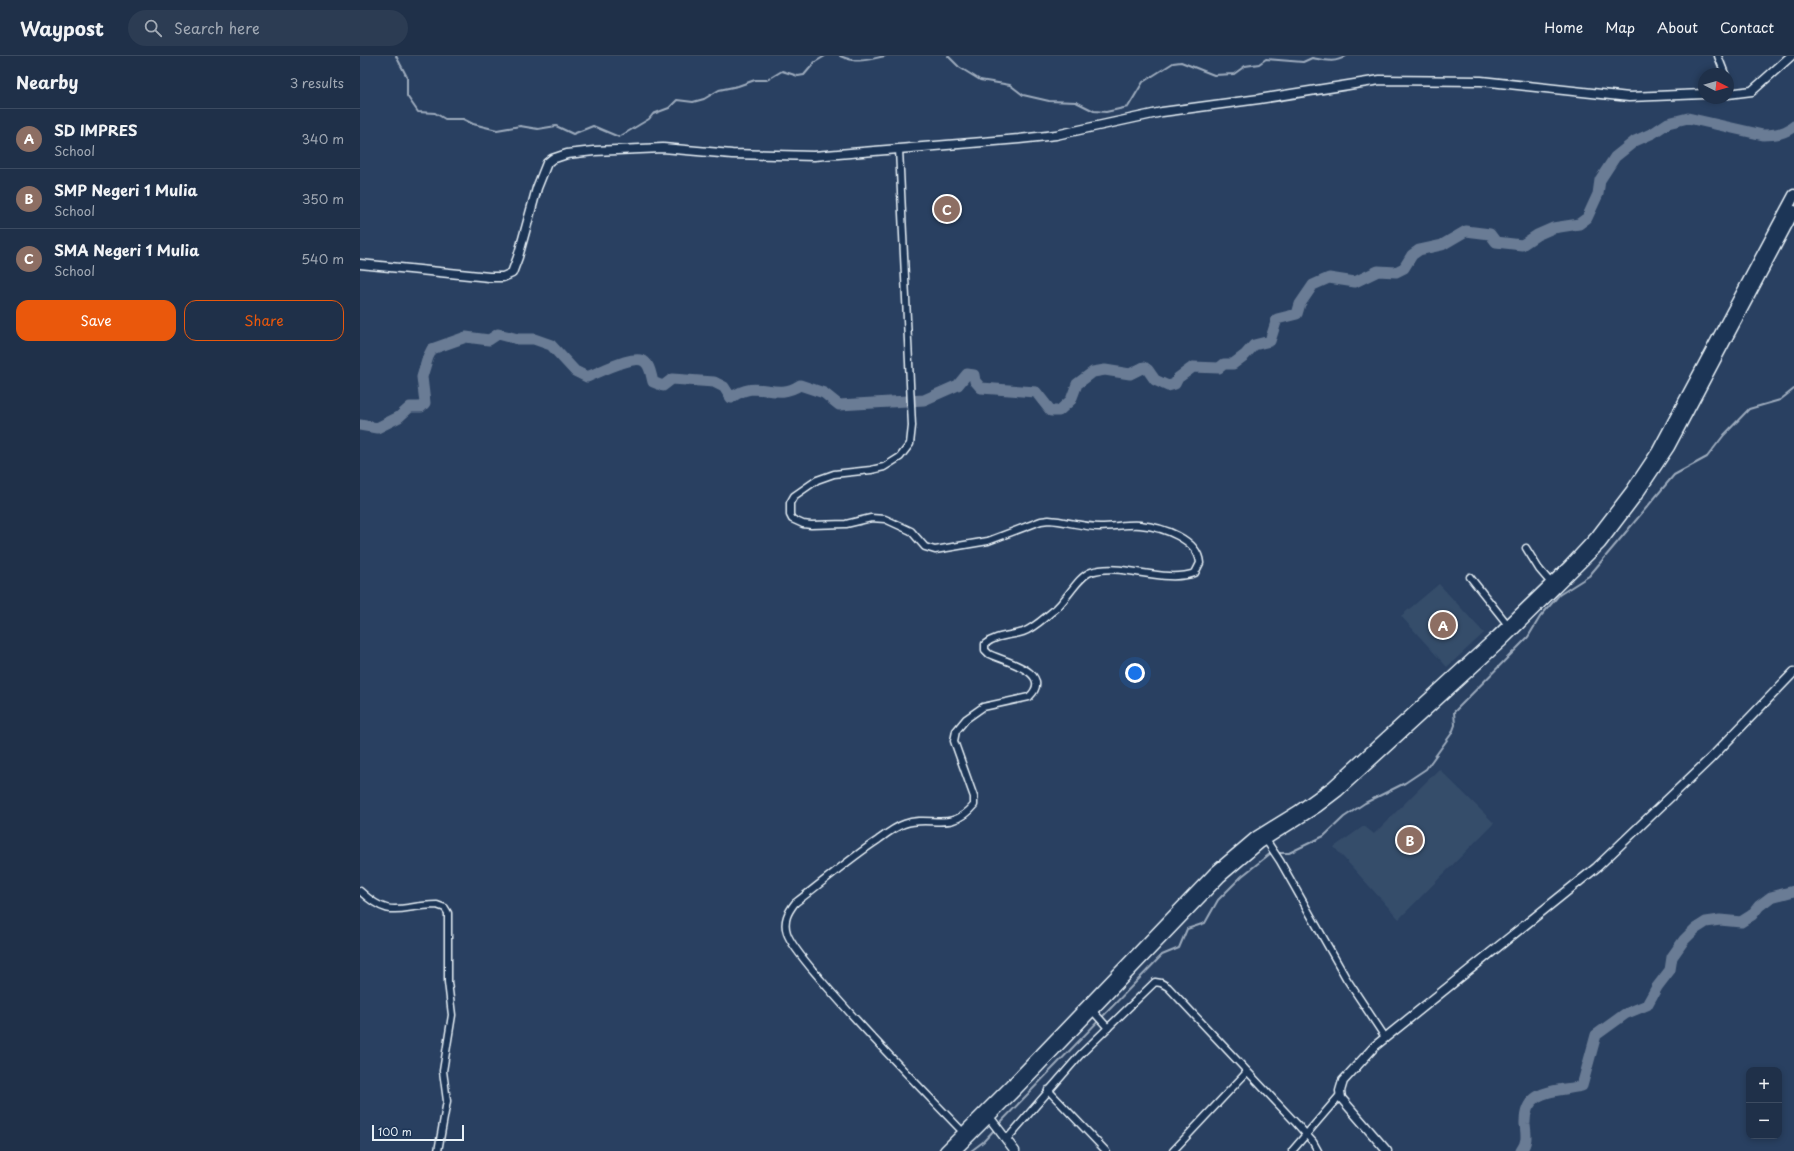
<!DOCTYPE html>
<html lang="en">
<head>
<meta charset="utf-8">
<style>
  :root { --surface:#1f3049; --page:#2c3c53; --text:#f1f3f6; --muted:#a1a9b4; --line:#3c4b61; --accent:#ea580c }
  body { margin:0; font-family:"Playpen Sans",sans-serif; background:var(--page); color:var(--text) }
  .controls { position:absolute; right:12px; bottom:12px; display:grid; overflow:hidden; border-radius:8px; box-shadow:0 2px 6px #0003 }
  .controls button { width:36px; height:36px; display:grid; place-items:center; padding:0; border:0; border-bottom:1px solid var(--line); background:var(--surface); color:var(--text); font:20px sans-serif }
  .compass { position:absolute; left:1338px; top:12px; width:36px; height:36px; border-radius:50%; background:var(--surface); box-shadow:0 2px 6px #0003; rotate:96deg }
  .scale { position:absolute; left:12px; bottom:10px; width:92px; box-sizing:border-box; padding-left:4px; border:2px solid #e8f1f8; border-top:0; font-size:11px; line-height:14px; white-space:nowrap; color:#e8f1f8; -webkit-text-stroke:3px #1d3557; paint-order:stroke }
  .you { position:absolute; left:775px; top:617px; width:14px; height:14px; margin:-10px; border:3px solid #fff; border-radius:50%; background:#1a73e8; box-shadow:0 0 0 6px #1a73e833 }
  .badge { display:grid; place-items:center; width:26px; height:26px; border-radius:50%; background:var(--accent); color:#fff; font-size:13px; font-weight:700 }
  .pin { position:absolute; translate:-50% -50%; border:2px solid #fff; box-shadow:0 1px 4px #0006 }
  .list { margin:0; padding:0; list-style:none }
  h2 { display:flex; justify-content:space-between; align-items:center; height:52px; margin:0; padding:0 16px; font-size:17px }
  h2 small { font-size:13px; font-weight:400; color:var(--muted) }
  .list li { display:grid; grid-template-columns:26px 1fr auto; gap:12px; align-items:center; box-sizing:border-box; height:60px; padding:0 16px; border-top:1px solid var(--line) }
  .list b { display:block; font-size:15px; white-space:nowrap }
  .list p { margin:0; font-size:13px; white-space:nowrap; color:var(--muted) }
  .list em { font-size:13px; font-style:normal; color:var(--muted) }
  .actions { display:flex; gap:8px; padding:12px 16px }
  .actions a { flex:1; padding:9px 0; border:1px solid var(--accent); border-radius:12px; text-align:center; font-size:14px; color:var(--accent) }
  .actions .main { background:var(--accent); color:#fff }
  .icon { flex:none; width:22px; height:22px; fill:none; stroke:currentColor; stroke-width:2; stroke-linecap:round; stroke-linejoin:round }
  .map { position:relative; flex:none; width:1434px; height:1095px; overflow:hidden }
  header { display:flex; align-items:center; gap:24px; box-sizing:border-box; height:56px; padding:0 20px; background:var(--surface); border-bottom:1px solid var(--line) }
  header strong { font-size:19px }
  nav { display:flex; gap:22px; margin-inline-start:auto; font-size:14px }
  .search { width:280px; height:36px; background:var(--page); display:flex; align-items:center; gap:10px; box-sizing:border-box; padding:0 14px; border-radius:22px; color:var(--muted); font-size:15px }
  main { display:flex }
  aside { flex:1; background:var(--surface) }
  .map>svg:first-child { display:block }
  .built { fill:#364d6b }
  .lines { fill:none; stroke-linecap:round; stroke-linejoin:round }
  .stream { stroke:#9dabbd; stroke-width:2 }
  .river { stroke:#6b7c95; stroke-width:11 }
  .minor-casing { stroke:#e8f1f8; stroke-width:9 }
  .tertiary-casing { stroke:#e8f1f8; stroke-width:11 }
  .trunk-casing { stroke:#e8f1f8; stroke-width:13 }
  .minor { stroke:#1d3557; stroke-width:6 }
  .tertiary { stroke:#1d3557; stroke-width:8 }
  .trunk { stroke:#1d3557; stroke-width:10 }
</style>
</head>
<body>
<header>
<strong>Waypost</strong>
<div class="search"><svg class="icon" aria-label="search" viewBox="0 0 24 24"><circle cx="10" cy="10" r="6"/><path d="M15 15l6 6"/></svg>Search here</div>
<nav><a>Home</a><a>Map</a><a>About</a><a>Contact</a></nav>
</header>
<main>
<aside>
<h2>Nearby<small>3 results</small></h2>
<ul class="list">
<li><span class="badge" style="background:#8d6e63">A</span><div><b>SD IMPRES</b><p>School</p></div><em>340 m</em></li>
<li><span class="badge" style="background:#8d6e63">B</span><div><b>SMP Negeri 1 Mulia</b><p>School</p></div><em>350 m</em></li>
<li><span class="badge" style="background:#8d6e63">C</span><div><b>SMA Negeri 1 Mulia</b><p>School</p></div><em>540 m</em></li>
</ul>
<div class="actions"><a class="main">Save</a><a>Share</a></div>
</aside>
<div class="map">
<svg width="1434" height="1095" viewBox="0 0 1434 1095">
  <rect width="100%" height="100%" fill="#294061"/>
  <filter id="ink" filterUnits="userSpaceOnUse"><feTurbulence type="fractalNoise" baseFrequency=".025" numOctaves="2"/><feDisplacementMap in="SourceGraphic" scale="8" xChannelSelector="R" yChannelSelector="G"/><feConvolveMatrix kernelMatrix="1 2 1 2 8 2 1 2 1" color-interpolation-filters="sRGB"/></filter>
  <g filter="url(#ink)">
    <g class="built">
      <polygon points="1079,528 1124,577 1087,611 1041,560"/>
      <polygon points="1079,713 1134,767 1039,863 974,791 1004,770 1014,778"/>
    </g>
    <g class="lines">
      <g class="stream">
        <polyline points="36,0 47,21 47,40 58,56 75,57 85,63 103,63 113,68 137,74 160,70 178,73 196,70 213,78 233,70 259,81 289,63 293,58 309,52 317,44 333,46 344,43 359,34 378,30 395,24 407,24 422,15 438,20 444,19 455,6 465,0"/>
        <path d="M480,0c19,8 26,4 45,0"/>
        <path d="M588,0l11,11 21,13 30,5 13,10 26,6 27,1 18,9 12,1 22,-5 15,-25 30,-19 8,-1 33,13 20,-1 11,-8 14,-2 7,-5 37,3 9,-4c12,2 22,6 34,-2"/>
        <polyline points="638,1069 802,899 819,892 827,873 845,867 858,844 882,820 911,797 929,797 964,780 984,761 1005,747 1045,727 1066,713 1092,677 1095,669 1094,656 1168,581 1180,561 1199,539 1229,520 1314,419 1347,401 1364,379 1389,353 1420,344 1434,333"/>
        <polyline points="611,1095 623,1086 635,1073"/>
      </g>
      <g class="river">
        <path d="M0,369l17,3 22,-11 11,-10h11l4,-4 -3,-26 6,-20 4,-8 34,-12 23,3 9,-6 20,5h16l17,6 24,26 12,6c12,-4 48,-24 58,-15 6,5 6,14 8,20l10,4 9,-7 42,3 10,5 7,11c27,-21 43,4 69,-13l24,8 15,12 85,-5 34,-15 9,-11 7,1 1,6 6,7 55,4 15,19h8l12,-11 6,-16 16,-12 12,-2 25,4 14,-7 4,3 7,10 13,6 7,-2 3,-6 15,-11 26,1 5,-4h9l12,-9 9,-10 16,-4 7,-22 20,-5 3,-10 13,-19 9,-4 7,-3 26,4 23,-11 18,1 8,-4 8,-13 7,-5 23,-5 24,-14 24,3 6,8 26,3 15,-10 16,-7 26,-4 8,-6 11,-24 2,-14 15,-23 20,-16 18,-8 15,-10 20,-5 75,17c11,0 22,-1 31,-9"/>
        <path d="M1161,1095c7,-9 5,-17 4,-27 -1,-36 31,-32 57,-38l14,-51 29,-21 22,-9 10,-18 13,-17 2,-13 12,-17 11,-11 11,-7 14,-2 21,2 11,-7 7,-9 12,-9 23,-6"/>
      </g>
      <defs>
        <g id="minor">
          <polyline points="1358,0 1365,18"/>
          <polyline points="1368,26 1373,38"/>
          <path d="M539,93l13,277 -2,18 -10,13 -16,10 -13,3 -37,4 -17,6 -23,16 -4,7v12l2,4 11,5 8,1 35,-1 25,-6 14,1 26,12 14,16 10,3 53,-9 53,-20 8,-1c17,1 34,7 51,7 14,0 27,-3 40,-2 22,2 58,14 60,38l-5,10c-33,11 -73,-11 -104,-1 -14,5 -25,30 -38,39 -9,7 -19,17 -30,21 -13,4 -27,3 -38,12v6l4,4c14,7 66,18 40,43l-46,10 -17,12 -10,12 -2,10 20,56v8c-24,29 -43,9 -70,19 -9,3 -18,10 -26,16 -29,19 -55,42 -83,63 -7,9 -12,18 -8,30 4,13 25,36 34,47 45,53 94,102 142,152"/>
          <polyline points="1166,492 1179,513 1191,527"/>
          <polyline points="1110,521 1148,569"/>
          <polyline points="904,781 920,805 986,922 1025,981"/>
          <path d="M0,835c32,30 39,14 77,14l8,3 3,5v69l4,33 -9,56 4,30 -9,50"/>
          <polyline points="730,952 748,972"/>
          <polyline points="688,1034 746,1095"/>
          <polyline points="647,1083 720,999 795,926 801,927 808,931 936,1067 953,1086 958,1095"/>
          <polyline points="813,1095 887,1016"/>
          <polyline points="932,1095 980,1039"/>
        </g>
        <g id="tertiary">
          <polyline points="1368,38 1392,35 1431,0"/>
          <polyline points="0,208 129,221 143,221 152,217 158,201 177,132 187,107 192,103 207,98 234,95 303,92 372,98 454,100 659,83 696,79 802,56 899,43 1020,24 1121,25 1269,41 1344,38"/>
          <polyline points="626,1057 655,1095"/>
          <polyline points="1027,1095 981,1042 980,1035 983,1025 1015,990 1237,811 1351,702 1434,616"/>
        </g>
        <g id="trunk">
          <polyline points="585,1095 651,1029 855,816 896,781 938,755 973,730 1137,580 1210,509 1235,482 1271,435 1297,396 1434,139"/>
          <polyline points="595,1095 656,1034 860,821 900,787 957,751 978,735 1142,585 1240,488 1277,439 1309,391 1434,155"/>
        </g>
      </defs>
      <use href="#minor" class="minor-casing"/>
      <use href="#tertiary" class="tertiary-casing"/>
      <use href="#trunk" class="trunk-casing"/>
      <use href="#minor" class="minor"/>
      <use href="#tertiary" class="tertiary"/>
      <use href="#trunk" class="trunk"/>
    </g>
  </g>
</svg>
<div class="controls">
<button>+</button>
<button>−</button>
</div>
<svg class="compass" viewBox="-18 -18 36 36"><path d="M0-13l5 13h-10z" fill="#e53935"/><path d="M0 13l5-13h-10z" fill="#a1a9b4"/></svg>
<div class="scale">100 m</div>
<div class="you"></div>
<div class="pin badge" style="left:1083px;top:569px;background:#8d6e63">A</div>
<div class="pin badge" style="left:1050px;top:784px;background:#8d6e63">B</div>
<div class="pin badge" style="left:587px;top:153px;background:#8d6e63">C</div>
</div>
</main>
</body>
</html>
